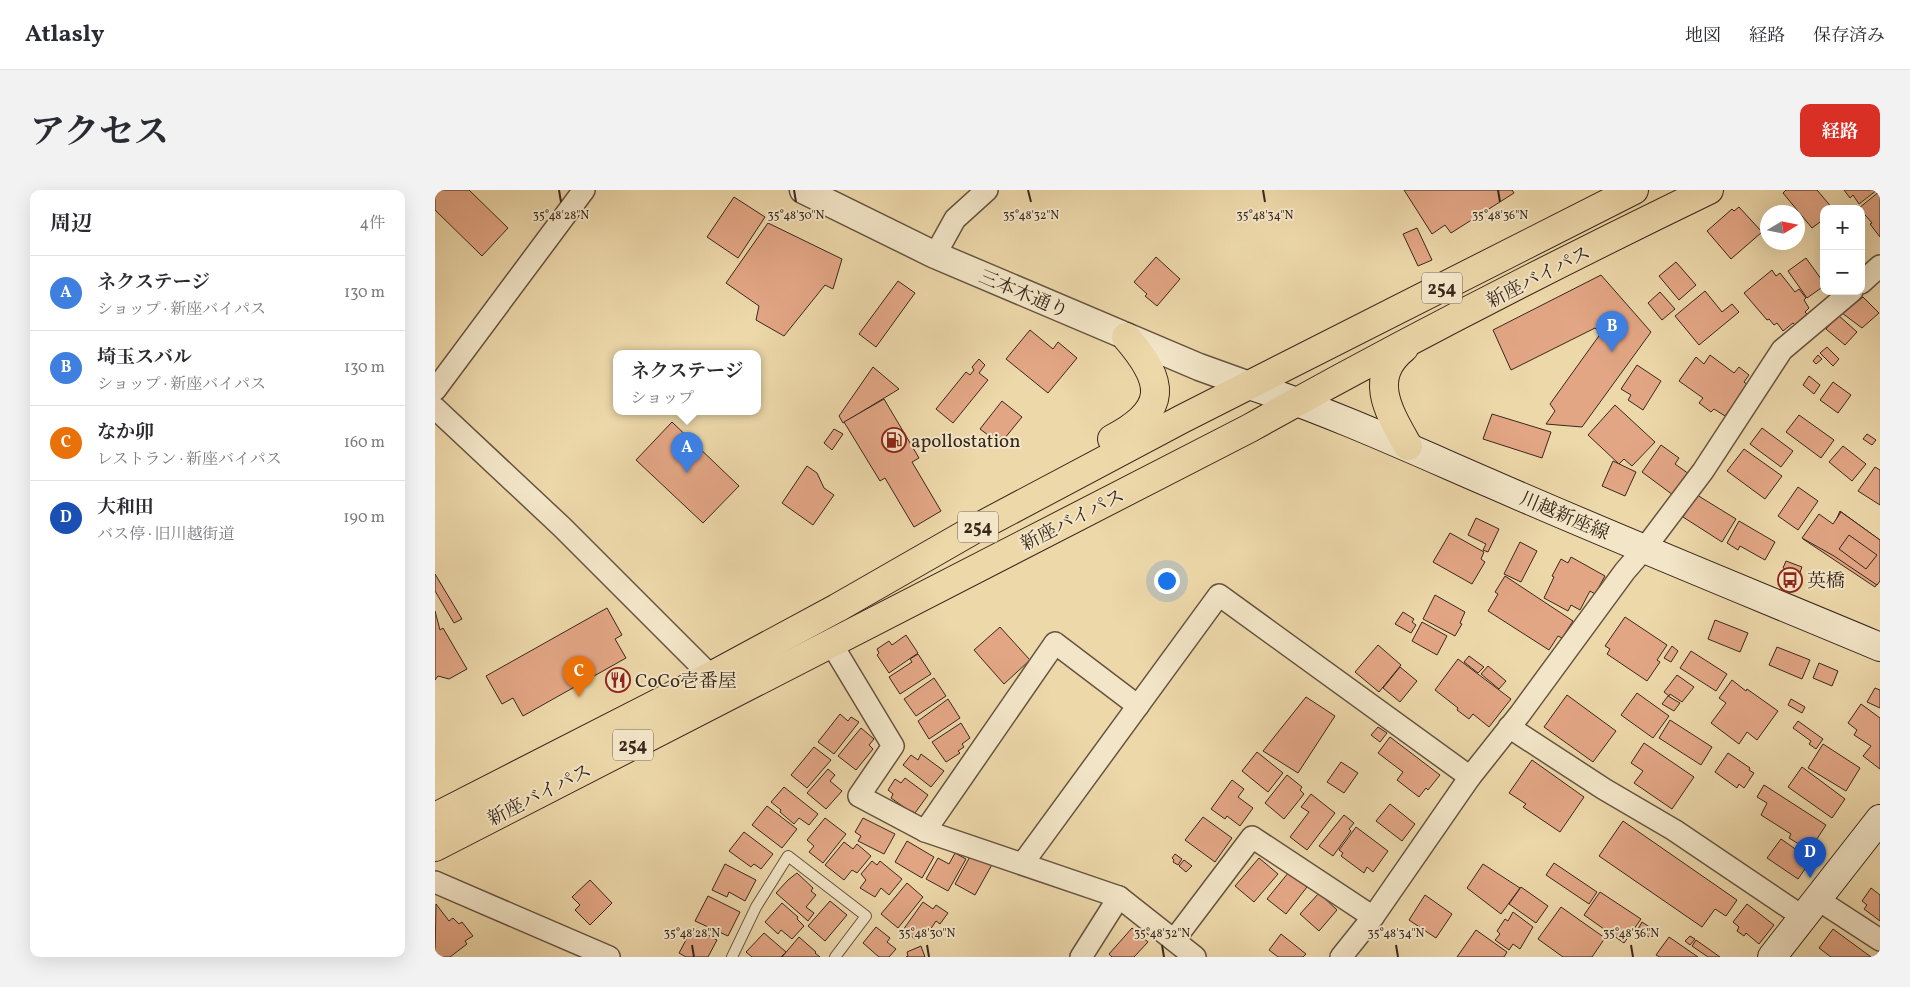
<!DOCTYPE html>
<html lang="ja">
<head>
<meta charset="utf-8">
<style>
  :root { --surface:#fff; --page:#f2f2f3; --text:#2b2b33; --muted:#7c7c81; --line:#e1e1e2; --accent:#d93025 }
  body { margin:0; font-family:Vollkorn,"Noto Serif JP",serif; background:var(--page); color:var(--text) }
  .controls { position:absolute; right:15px; top:15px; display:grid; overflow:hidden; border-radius:10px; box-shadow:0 5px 20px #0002 }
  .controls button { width:45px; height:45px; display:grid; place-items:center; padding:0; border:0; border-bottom:1px solid var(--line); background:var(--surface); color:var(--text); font:25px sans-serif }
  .compass { position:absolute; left:1325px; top:15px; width:45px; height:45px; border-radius:50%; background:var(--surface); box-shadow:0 5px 20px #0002; rotate:80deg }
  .you { position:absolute; left:731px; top:390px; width:18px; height:18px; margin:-12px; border:4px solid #fff; border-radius:50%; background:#1a73e8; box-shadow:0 0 0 8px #1a73e833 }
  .badge { display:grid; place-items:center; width:32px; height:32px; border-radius:50%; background:var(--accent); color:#fff; font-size:16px; font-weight:700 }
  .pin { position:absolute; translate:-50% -41px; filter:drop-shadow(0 1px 2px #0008) }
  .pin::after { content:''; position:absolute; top:26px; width:18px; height:15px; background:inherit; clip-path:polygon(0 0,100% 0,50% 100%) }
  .popup { position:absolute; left:178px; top:160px; width:148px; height:65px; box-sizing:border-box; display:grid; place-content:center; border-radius:10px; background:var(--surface); filter:drop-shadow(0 1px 4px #0005); font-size:16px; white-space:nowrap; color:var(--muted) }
  .popup b { font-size:19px; color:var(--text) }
  .popup::after { content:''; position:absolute; left:50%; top:100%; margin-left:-10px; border:10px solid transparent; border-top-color:var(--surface) }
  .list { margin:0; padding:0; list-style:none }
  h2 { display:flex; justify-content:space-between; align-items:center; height:65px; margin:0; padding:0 20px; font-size:21px }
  h2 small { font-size:16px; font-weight:400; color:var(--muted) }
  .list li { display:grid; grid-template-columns:32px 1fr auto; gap:15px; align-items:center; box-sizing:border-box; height:75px; padding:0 20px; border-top:1px solid var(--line) }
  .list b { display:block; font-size:19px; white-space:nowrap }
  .list p { margin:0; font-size:16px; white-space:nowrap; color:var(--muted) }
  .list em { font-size:16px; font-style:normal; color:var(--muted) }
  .map { position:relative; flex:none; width:1445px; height:767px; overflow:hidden; border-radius:10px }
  header { display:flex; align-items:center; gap:30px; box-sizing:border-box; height:70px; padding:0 25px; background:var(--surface); border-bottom:1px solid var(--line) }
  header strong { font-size:24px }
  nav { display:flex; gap:28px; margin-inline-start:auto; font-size:18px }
  .intro { display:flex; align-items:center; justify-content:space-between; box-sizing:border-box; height:120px; padding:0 30px }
  h1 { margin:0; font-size:35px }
  .button { padding:12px 22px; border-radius:10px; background:var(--accent); color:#fff; font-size:18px; font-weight:700 }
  main { display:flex; gap:30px; padding:0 30px }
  aside { flex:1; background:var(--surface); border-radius:10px; box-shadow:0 5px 20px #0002 }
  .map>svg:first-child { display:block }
  .building { fill:#e3a685; stroke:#3a271c; fill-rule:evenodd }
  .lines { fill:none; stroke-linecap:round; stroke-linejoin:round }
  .service-casing { stroke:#675340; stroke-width:12 }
  .minor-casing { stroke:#675340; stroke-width:24 }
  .tertiary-casing { stroke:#675340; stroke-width:29 }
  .secondary-casing { stroke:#3a271c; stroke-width:30 }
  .trunk-casing { stroke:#3a271c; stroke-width:30 }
  .service { stroke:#f3e6c8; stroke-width:10 }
  .minor { stroke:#f3e6c8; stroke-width:21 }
  .tertiary { stroke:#f3e6c8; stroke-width:26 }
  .secondary { stroke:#f3e6c8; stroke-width:28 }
  .trunk { stroke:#edd8aa; stroke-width:28 }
  .ticks { fill:none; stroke:#3a271c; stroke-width:2 }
  .labels { text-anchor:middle; stroke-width:4; stroke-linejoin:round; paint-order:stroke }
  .shield { fill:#f3e6c8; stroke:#726050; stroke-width:1 }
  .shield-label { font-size:18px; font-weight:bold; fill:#3a271c }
  .street-label { font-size:19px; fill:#3a271c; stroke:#f3e6c8 }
  .poi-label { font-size:19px; fill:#3a271c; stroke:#f3e6c8; text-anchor:start }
  .ticks-label { font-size:12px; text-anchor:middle; fill:#3a271c; stroke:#f3e6c8; stroke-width:4; stroke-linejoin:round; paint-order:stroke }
</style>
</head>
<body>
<header>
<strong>Atlasly</strong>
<nav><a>地図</a><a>経路</a><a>保存済み</a></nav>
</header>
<div class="intro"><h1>アクセス</h1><a class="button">経路</a></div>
<main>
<aside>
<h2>周辺<small>4件</small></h2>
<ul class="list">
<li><span class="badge" style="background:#3f7fe0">A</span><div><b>ネクステージ</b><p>ショップ · 新座バイパス</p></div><em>130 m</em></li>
<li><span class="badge" style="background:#3f7fe0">B</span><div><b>埼玉スバル</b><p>ショップ · 新座バイパス</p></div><em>130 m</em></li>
<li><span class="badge" style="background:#e8710a">C</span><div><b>なか卯</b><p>レストラン · 新座バイパス</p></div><em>160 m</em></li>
<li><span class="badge" style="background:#1a4fb4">D</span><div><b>大和田</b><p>バス停 · 旧川越街道</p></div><em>190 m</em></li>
</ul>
</aside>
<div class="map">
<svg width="1445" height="767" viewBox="0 0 1445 767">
  <rect width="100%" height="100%" fill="#edd8aa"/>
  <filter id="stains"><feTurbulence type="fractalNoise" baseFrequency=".004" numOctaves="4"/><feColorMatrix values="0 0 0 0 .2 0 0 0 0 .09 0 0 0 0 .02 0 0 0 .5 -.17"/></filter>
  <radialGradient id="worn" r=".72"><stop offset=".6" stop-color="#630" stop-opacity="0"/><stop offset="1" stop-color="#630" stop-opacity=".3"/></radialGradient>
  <g class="building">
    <polygon points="2,0 34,0 73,38 47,66 0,20 0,2"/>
    <polygon points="969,0 1077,0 1079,3 1016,43 1010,35 997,44"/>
    <polygon points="1351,0 1382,0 1398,19 1389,19 1389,29 1377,38 1348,3"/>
    <polygon points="1409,0 1442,0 1424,14 1418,5 1415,8"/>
    <polygon points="1445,1 1445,47 1435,34 1437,33 1424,18"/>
    <polygon points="299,7 330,27 303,68 272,47"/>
    <polygon points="1304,17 1327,42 1296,69 1272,41 1297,19 1299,21"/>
    <polygon points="333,33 407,69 398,99 390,95 349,146 321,130 324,116 291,93"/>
    <polygon points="982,38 997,70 983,76 968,44"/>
    <polygon points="721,67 745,89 722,116 710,106 712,104 699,92"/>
    <polygon points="1371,68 1389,93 1389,96 1372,108 1353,81"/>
    <polygon points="1241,72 1261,95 1244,110 1224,86"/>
    <polygon points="1337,80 1341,86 1345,83 1360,102 1364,99 1371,108 1369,110 1374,118 1370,122 1373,125 1360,135 1358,133 1348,141 1342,133 1339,135 1334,129 1332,130 1309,103"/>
    <polygon points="1166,85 1216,142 1147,237 1111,234 1120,221 1115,214 1166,143 1160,138 1076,180 1058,140"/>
    <polygon points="463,91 480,103 441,157 424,144"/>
    <polygon points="1270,101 1287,122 1297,114 1304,122 1264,155 1240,126"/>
    <polygon points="1225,102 1240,119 1227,130 1213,113"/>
    <polygon points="1428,107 1444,123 1427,138 1407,123"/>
    <polygon points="1403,125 1422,142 1410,155 1391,139"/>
    <polygon points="595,140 618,159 623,152 642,168 613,203 571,169"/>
    <polygon points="1392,157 1404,169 1398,176 1385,163"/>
    <polygon points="1275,165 1299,183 1304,177 1314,185 1309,192 1313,195 1290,226 1279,219 1276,222 1264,213 1268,208 1244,191 1261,167 1269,174"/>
    <polygon points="1383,165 1387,169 1381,174 1378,171"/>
    <polygon points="544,169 550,175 544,183 553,190 518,233 501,219 531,182 535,185 539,180 537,177"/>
    <polygon points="1202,175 1226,191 1208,220 1193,210 1196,205 1186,199"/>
    <polygon points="438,177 464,199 408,233 404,226"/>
    <polygon points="1374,186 1385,195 1379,204 1368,195"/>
    <polygon points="1398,192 1416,205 1403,223 1385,210"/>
    <polygon points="449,209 484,268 477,272 506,321 479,337 450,288 445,291 409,232"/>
    <polygon points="567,211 587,227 565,254 545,239"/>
    <polygon points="1180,215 1220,252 1197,276 1189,269 1184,274 1153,245"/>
    <polygon points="1057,224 1116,242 1107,268 1048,249"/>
    <polygon points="1364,225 1399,250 1386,268 1351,242"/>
    <polygon points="237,232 304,296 268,333 201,270"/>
    <polygon points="1327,238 1358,261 1346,277 1315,254"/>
    <polygon points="399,239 408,244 397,260 389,253"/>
    <polygon points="1432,244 1441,250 1437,255 1428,249"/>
    <polygon points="1226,255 1244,268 1240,274 1254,284 1238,305 1207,282"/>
    <polygon points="1408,256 1431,274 1417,291 1394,272"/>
    <polygon points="1309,259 1347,286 1330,309 1292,281"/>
    <polygon points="1178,271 1201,282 1190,306 1167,296"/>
    <polygon points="372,276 382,283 389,298 399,305 378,335 347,313"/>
    <polygon points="1440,277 1445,280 1445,315 1423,301"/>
    <polygon points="1363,297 1383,311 1363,340 1343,326"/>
    <polygon points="1262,305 1301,329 1287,352 1248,327"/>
    <polygon points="1405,321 1445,350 1445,390 1440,397 1368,349 1385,327 1398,337"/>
    <path d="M1406,322l39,28v41l-3,4 -43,-29 -32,-18 17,-24 14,10zM1414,345l28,20 -11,14 -27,-20z"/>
    <polygon points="1041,328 1064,339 1053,362 1048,360 1051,354 1033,345"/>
    <polygon points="1304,331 1340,352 1330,370 1305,356 1303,360 1292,353"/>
    <polygon points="1015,343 1049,362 1046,369 1050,372 1037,394 998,372"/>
    <polygon points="1085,352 1102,361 1086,392 1069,384"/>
    <polygon points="1136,367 1170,386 1160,404 1155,401 1145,420 1136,415 1133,421 1109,408 1119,387 1117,386 1126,369 1133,373"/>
    <polygon points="1351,371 1367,377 1364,385 1348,378"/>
    <polygon points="0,384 27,429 19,433 0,401"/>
    <polygon points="1070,386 1138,431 1127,448 1123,446 1114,460 1053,421 1063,404 1060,402"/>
    <polygon points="1000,405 1030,422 1025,433 1027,434 1020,446 988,429"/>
    <polygon points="172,418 187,445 180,449 191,468 88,526 78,508 67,514 51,486"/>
    <polygon points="0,421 5,440 8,438 32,479 14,489 3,486 0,490"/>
    <polygon points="968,422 979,429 977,432 981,435 976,443 960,434"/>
    <polygon points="1190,427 1232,455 1222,470 1225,472 1212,491 1172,464 1175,459 1170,456"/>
    <polygon points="1280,430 1313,443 1305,462 1273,449"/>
    <polygon points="987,432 1012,446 1002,465 977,451"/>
    <polygon points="565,437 595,470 569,494 539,460"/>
    <polygon points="471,445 483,463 454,483 442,465 444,463 442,459 454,451 457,455"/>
    <polygon points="943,455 966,475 944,502 920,482"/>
    <polygon points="1237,456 1243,461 1236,472 1229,468"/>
    <polygon points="1342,457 1375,470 1367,489 1334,475"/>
    <polygon points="1256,461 1292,484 1281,501 1245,478"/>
    <polygon points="483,464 496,484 465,504 454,487 477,472 475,469"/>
    <polygon points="1034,466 1049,477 1043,483 1029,472"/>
    <polygon points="1023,469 1076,509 1054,537 1038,524 1034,529 1022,520 1023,518 1000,500"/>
    <polygon points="1384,473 1403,481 1397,496 1378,488"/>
    <polygon points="1053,476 1071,491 1064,499 1046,484"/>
    <polygon points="965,477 982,491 965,512 948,498"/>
    <polygon points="1242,485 1259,497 1247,512 1235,504 1234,506 1229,502"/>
    <polygon points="499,488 511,506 481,526 469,509"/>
    <polygon points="1297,490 1311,501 1312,499 1343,521 1322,550 1312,542 1304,554 1276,533 1291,513 1284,508"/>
    <polygon points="1440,498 1445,500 1445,518 1432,512"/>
    <polygon points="1202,503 1234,526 1218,548 1186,525"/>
    <polygon points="1132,505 1181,541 1158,572 1109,537"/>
    <polygon points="1233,506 1245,513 1239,521 1227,514"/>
    <polygon points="871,507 900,526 863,583 828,561"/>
    <polygon points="513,509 525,528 494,549 483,531"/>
    <polygon points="1356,509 1370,517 1367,523 1353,515"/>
    <polygon points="1426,514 1445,528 1445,579 1428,566 1436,556 1419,545 1422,540 1413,533"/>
    <polygon points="405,524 413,531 416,527 424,532 399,564 383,552"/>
    <polygon points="1235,530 1277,557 1266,575 1224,548"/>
    <polygon points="1363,531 1388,549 1381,559 1374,554 1376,551 1358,538"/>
    <polygon points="526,533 535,548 527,554 529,557 523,561 525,563 511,572 497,552"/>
    <polygon points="943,537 952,543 945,552 936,545"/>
    <polygon points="426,538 439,549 434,555 438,559 421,580 403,566"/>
    <polygon points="955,547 1005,585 993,600 991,598 984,607 962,590 968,582 943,563"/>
    <polygon points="1209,553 1259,587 1237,619 1199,593 1208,581 1196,573"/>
    <polygon points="1388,554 1425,578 1411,601 1373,578"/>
    <polygon points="379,557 396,570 372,598 356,585"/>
    <polygon points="822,562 848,583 833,602 807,581"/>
    <polygon points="1293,563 1315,578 1314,580 1319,583 1309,598 1304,594 1302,598 1280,582"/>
    <polygon points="486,564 509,581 496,597 468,575 476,565 483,570"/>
    <polygon points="1097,570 1149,607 1125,642 1088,617 1091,614 1074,603"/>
    <polygon points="906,572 923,583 909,603 892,592"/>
    <polygon points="1367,577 1410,609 1397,628 1353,597"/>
    <polygon points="393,579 400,585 395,591 407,601 391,619 372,603"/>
    <polygon points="852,585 867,597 865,600 869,604 849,629 830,613"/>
    <polygon points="470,588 493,605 480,623 477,621 476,622 456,608 458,604 453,600 460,589 466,593"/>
    <polygon points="797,590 809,599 803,607 818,618 805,636 792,626 790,629 776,619"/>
    <polygon points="1329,595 1391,635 1378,655 1371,650 1367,656 1354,648 1356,644 1326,625 1332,613 1322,607"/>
    <polygon points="349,597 383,624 374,635 364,628 359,634 345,622 346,620 336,612"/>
    <polygon points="876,604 900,623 872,660 855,647 874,622 866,617"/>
    <polygon points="955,614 980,634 967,651 941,631"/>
    <polygon points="332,616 362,639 347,658 317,635"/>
    <polygon points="909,625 919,633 914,639 916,641 898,666 884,656"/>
    <polygon points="768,627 797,648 780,672 750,650"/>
    <polygon points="390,628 411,644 388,673 374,662 379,656 372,650"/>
    <polygon points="428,628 460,644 449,664 423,651 426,646 420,642"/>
    <polygon points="1188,631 1302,710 1291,726 1280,719 1267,737 1164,666"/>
    <polygon points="921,637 953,661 938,682 932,677 929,683 906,666 908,663 904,660"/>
    <polygon points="309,642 338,664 326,679 319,674 316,677 294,661"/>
    <polygon points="1346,649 1376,670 1363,689 1332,668"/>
    <polygon points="472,651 499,667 487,688 460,672"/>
    <polygon points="409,652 418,659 422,654 436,666 422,683 417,680 409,690 390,675"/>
    <polygon points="538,661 559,671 540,705 520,694"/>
    <polygon points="520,663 531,669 513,701 491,689 503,668 514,674"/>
    <polygon points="740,664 747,669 743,675 738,672 739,670 737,668"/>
    <polygon points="824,668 843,684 819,712 800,696"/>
    <polygon points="749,670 757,676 751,682 744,676"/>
    <polygon points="437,671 442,675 445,671 467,689 454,705 446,698 440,707 425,698 431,690 426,684"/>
    <polygon points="1119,673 1162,702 1154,714 1111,685"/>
    <polygon points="290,674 321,690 310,711 294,702 292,707 277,700"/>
    <polygon points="1048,674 1085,698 1066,724 1032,698"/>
    <polygon points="854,682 872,697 851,724 832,709"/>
    <polygon points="362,683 378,698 376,701 381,705 371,717 379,723 373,731 341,703 353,690"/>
    <polygon points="155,690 177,713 155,735 140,720 145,715 137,707"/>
    <polygon points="472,693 488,707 463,738 446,724"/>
    <polygon points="1086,697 1113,716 1101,733 1074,714"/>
    <polygon points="1436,698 1445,705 1445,731 1429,719 1432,715 1427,711"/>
    <polygon points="1165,702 1206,729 1189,753 1149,725"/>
    <polygon points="884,703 902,720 884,741 865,724"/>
    <polygon points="990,705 1017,724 1001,748 974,730"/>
    <polygon points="273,706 305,722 293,746 260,731"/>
    <polygon points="395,711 412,725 390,751 373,736"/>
    <polygon points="488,712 498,719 501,715 513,723 505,734 501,731 493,743 489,741 480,749 468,740"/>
    <polygon points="347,713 363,727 362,729 369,736 357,749 346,740 343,744 330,732"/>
    <polygon points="1,714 14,731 18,728 24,734 27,732 38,746 30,751 32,754 15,767 0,767"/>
    <polygon points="1312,714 1339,735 1324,754 1311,743 1309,746 1302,741 1304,737 1298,732"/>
    <polygon points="1126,717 1170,748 1157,767 1128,767 1103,749"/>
    <polygon points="1078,722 1098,737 1085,759 1078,754 1074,760 1060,750 1065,744 1062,741 1070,729 1073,731"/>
    <polygon points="1207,732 1219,740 1214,747 1203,739"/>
    <polygon points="258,737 282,750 273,767 251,767 244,763"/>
    <polygon points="441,737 455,748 452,752 461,759 454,767 444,767 428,753"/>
    <polygon points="697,738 713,752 699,767 677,767 674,764"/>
    <polygon points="1398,739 1436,767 1396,767 1384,758"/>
    <polygon points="1041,740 1072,762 1069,767 1022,767"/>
    <polygon points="329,743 351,762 346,767 317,767 311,762"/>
    <polygon points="846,744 871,764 868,767 843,767 834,760"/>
    <polygon points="1255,746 1260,749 1255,755 1250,751"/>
    <polygon points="364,747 381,762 380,763 385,767 347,767"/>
    <polygon points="1234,747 1263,767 1225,767 1221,765"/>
    <polygon points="1261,750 1285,767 1273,767 1257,756"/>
    <polygon points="486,756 490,767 471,767 473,766 472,762"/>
  </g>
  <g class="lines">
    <defs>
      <polyline id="service" points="297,767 321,717 353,666 431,726 400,767"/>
      <g id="minor">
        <polyline points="500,65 520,29 552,0"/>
        <polyline points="1426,93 1445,76"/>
        <polyline points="0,200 149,0"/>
        <polyline points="0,218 127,337 276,486"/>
        <polyline points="396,453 458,556 424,606 490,641 684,707 760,767"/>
        <polyline points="1074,537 1169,599 1239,640 1368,727"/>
        <polyline points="490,641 620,453 703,516"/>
        <polyline points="588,673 784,405 1035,587"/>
        <polyline points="0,692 174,767"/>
        <polyline points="1382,709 1445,750"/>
        <polyline points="739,750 817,647 938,727"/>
        <polyline points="646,767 684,707"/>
        <polyline points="906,767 938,727 1035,587 1085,524 1190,381 1210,358 1268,281 1347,160 1417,101"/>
      </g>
      <polyline id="tertiary" points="368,0 500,65 764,177 814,195"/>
      <g id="secondary">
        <path d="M814,195c84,28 164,65 245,100 128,56 257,108 386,162"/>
        <polyline points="1337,767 1445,629"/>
      </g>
      <g id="trunk">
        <path d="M969,158c-37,30 -15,64 4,98"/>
        <path d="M677,249c57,-30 53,-57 14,-102"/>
        <polyline points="0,627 276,486 402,418 538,340 747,229 1199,0"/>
        <path d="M0,657l815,-419c150,-84 304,-163 459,-238"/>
      </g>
    </defs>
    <use href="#service" class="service-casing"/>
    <use href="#minor" class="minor-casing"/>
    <use href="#tertiary" class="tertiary-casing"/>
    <use href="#secondary" class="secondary-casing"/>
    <use href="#trunk" class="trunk-casing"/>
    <use href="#service" class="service"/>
    <use href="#minor" class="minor"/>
    <use href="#tertiary" class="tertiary"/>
    <use href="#secondary" class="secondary"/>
    <use href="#trunk" class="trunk"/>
  </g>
  <path class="ticks" d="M124,0l2,12M359,0l2,12M593,0l3,12M828,0l2,12M1063,0l2,12M257,755l2,12M492,755l2,12M727,755l2,12M961,755l2,12M1196,755l2,12"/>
  <defs>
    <symbol id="fuel-ring" viewBox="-11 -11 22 22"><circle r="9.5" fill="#f3e6c8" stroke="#8f2418" stroke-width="1.5"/><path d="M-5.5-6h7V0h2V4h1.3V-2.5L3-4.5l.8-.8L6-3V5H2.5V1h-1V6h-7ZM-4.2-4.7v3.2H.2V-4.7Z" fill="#8f2418"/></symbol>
    <symbol id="bus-ring" viewBox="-11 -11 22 22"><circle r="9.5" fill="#f3e6c8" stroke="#8f2418" stroke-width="1.5"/><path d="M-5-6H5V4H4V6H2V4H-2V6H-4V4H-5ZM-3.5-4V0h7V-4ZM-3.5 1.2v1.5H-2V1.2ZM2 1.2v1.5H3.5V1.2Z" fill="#8f2418"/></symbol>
    <symbol id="restaurant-ring" viewBox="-11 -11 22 22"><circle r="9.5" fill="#f3e6c8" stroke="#8f2418" stroke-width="1.5"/><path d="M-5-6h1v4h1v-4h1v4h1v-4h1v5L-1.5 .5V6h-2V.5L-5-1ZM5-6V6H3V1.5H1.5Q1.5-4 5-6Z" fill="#8f2418"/></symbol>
  </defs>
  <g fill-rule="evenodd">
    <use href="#fuel-ring" x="445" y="236" width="28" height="28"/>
    <use href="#bus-ring" x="1341" y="376" width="28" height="28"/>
    <use href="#restaurant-ring" x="169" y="476" width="28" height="28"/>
  </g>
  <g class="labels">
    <g class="shield">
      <rect x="987" y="82.5" width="40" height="31" rx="4"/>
      <rect x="523" y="321.5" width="40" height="31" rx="4"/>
      <rect x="178" y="539.5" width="40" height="31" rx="4"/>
    </g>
    <g class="shield-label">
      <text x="1007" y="104">254</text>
      <text x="543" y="343">254</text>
      <text x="198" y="561">254</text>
    </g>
    <g class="street-label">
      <text transform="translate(1103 86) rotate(-27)" y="7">新座バイパス</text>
      <text transform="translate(589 103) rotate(23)" y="7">三本木通り</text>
      <text transform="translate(1130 325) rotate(23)" y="7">川越新座線</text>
      <text transform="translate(637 329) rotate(-27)" y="7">新座バイパス</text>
      <text transform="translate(104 604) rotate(-27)" y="7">新座バイパス</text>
    </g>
    <g class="poi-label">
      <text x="476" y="257">apollostation</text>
      <text x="1372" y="397">英橋</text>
      <text x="200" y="497">CoCo壱番屋</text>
    </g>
  </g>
  <g class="ticks-label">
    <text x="126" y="29">35°48'28"N</text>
    <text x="361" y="29">35°48'30"N</text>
    <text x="596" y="29">35°48'32"N</text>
    <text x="830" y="29">35°48'34"N</text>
    <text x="1065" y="29">35°48'36"N</text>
    <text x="257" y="747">35°48'28"N</text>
    <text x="492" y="747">35°48'30"N</text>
    <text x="727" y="747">35°48'32"N</text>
    <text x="961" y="747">35°48'34"N</text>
    <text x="1196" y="747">35°48'36"N</text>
  </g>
  <rect width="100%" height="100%" filter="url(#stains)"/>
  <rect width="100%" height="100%" fill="url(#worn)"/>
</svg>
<div class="controls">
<button>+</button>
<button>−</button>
</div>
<svg class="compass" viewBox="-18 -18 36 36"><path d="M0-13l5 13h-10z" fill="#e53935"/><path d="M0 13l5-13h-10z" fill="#7c7c81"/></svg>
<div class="you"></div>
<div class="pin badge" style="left:252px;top:283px;background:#3f7fe0">A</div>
<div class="popup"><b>ネクステージ</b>ショップ</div>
<div class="pin badge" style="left:1177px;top:162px;background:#3f7fe0">B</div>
<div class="pin badge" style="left:144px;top:507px;background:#e8710a">C</div>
<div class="pin badge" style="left:1375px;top:688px;background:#1a4fb4">D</div>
</div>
</main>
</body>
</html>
